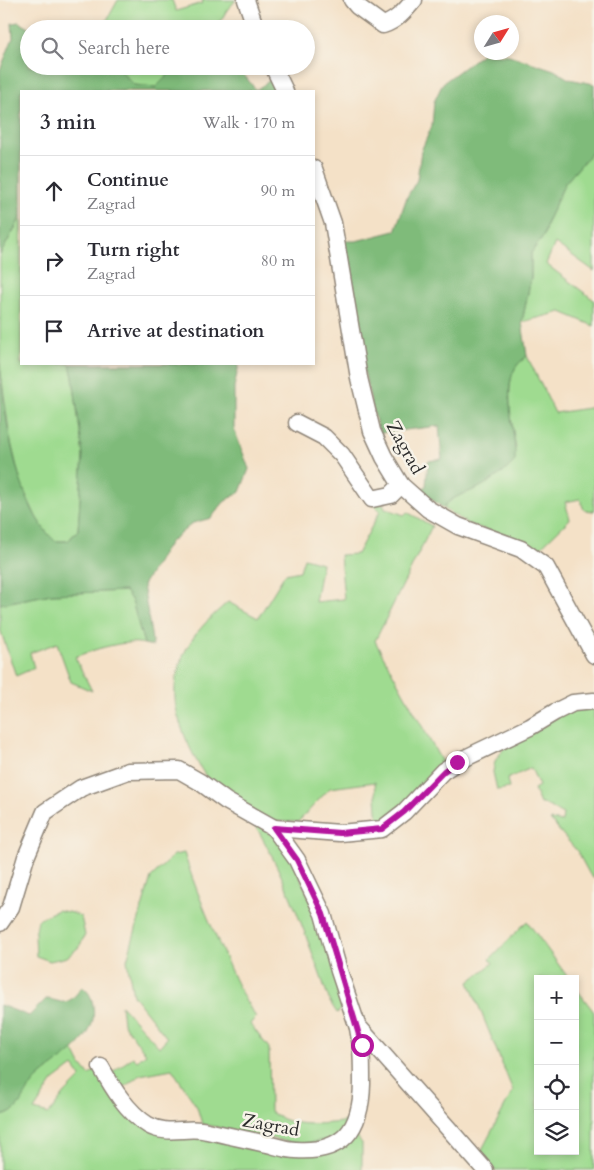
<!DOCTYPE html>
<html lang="en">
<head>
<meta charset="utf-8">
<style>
  :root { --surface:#fff; --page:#f2f2f3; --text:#2b2b33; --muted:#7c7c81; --line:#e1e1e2 }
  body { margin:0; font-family:Cardo,serif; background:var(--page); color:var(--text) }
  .controls { position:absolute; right:15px; bottom:15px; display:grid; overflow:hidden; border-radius:0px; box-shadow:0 2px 8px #0003 }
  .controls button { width:45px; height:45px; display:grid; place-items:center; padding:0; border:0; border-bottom:1px solid var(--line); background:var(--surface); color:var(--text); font:25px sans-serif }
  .compass { position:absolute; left:474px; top:15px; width:45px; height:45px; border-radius:50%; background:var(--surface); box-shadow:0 2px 8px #0003; rotate:53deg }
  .stop { position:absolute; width:15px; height:15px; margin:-11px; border:4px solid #b5179e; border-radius:50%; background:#fff }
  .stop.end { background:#b5179e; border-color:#fff; box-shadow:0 1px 5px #0008 }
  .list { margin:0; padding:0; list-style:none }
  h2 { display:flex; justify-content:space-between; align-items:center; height:65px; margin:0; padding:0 20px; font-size:21px }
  h2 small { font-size:16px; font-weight:400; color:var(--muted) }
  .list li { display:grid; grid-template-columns:32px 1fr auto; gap:15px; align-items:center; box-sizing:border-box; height:70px; padding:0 20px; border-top:1px solid var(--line) }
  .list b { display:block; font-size:19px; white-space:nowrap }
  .list p { margin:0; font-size:16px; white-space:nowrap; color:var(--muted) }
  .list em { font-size:16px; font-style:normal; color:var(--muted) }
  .icon { flex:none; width:28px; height:28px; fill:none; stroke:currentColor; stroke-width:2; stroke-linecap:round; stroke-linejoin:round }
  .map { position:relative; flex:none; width:594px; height:1170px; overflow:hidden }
  .search { position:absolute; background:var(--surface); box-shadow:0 2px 8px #0003; left:20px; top:20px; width:295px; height:55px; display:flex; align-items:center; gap:12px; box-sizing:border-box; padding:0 18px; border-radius:28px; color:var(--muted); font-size:19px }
  .panel { position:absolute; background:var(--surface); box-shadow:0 2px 8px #0003; left:20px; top:90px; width:295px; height:275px; border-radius:0px }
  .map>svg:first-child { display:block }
  .green { fill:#9fdb90; stroke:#65835e; fill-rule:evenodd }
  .forest { fill:#7fbb7a; stroke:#557352 }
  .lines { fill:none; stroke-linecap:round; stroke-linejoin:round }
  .minor-casing { stroke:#908679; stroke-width:19 }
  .minor { stroke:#fff; stroke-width:16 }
  .route { stroke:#b5179e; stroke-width:6 }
  .labels { text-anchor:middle; stroke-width:5; stroke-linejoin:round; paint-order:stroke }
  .street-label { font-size:19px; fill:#2b2b2b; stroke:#f7f3e8 }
</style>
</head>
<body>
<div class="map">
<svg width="594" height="1170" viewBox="0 0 594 1170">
  <rect width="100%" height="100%" fill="#f7f3e8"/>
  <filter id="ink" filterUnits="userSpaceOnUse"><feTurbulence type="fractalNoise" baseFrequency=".02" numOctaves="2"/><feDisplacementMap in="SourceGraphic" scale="10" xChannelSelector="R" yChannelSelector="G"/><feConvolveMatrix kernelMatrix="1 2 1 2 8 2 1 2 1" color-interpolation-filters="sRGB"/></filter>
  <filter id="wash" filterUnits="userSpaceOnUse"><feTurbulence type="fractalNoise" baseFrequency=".0096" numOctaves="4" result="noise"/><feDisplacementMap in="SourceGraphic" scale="20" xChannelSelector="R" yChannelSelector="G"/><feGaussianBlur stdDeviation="1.12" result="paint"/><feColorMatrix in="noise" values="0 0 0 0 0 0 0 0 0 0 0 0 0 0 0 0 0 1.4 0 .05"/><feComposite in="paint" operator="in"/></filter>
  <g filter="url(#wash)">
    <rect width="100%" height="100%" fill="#f4e1c7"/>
    <g class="green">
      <polygon points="118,0 172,0 176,11 203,3 202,0 236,0 227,10 216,29 102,29"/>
      <polygon points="118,66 177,66 156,87 134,85 121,71"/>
      <polygon points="594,150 594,271 555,243 546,264 594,300 594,326 561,312 522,322 531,278 531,253 544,235 547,222 565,183"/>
      <polygon points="21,217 21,364 70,364 73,377 83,455 78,530 68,541 55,541 45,532 38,521 21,484 10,438 0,366 0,255"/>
      <path d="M527,356l28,57 34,-5 5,-3v106l-10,-1 -4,-11 -15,3 5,17 -32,31 -35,-15 -35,-11 -25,-16 6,-8 11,-5 56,-47c-4,-21 -12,-64 0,-82 2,-4 8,-7 11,-10z"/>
      <path d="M383,503l2,5 19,7 3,-3 25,14 -57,115 68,123 -13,17 -52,43 -3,-42 -45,6 -32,34c-10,-1 -22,1 -31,-3 -8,-3 -47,-25 -52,-31 -16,-16 -40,-67 -40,-90 -1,-9 1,-21 4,-30 7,-28 28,-48 49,-66l30,16 27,-44 15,-3 4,-13 18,5 -7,39 29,-3 -4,-44 17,-1 23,-43 -6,-6z"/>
      <path d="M125,591l7,10 12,43c-18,-5 -52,6 -69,13l17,34 -21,-9 -14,-39 -27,10 4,15 -18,8 -16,-47v-25l51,-10z"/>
      <polygon points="594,708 594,879 590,875 577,851 550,820 562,822 563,814 544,804 540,804 534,789 539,786 531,768 507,779 509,788 497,790 493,772 495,761 507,744 561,713"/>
      <path d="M254,823l22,14 17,24 35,80 14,68 -5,4 -7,-11c-22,-61 -43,-123 -76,-179z"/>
      <path d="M184,853c11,35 25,68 40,102 9,21 18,42 32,62l-6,7 19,24 1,63c21,19 56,12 83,10l-12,17 -28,9 -111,-23 -5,-17 -25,-38 -32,6 -17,13 -13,-14 23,-17 4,4 9,-7 -23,-31 -2,-18 38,42 8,-9 -34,-43 -6,-35 24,-83 23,-22z"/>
      <polygon points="57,910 73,913 81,917 85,935 79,947 67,957 50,961 36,956 35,935 38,920"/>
      <polygon points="527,921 569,979 538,979 538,1151 575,1151 575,987 594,1012 594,1170 488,1170 479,1155 513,1091 469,982 493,963 490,959"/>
      <path d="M73,1049l8,16 8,10 8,-5 32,43 54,22 89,15 82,-16 8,9v27h-362v-54c20,-2 23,-23 35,-36 11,-11 26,-21 38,-31zM73,1066l8,11 -16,16 -16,21 -15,-4 19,-29z"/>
    </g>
    <g class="forest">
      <polygon points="19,22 31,29 29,29 29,66 118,66 121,71 134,85 156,87 177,66 237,66 256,90 273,78 279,91 21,91 21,217 0,255 0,70 13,38 12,23"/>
      <path d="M482,54l27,1 45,15 15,9 25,5v66l-29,33 -18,39 -3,13 -13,18v25l-9,44 5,34c-3,3 -9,7 -11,11 -15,23 1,68 -1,94 -10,11 -22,19 -35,26 -13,7 -27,8 -37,21l-23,-18 6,-4 2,-25 14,-2 -3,-33 -60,7c-17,-63 -29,-127 -34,-192h11l39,-10 12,-34 10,-17 4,-29 11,-25 2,-24 9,-19z"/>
      <path d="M0,363c4,50 16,144 55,178h13l10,-11 5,-75 -10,-78 -3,-13h169l-5,23v42l15,40 -9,23 -16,10 -13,16 -18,5 -23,19 -27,43 10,61 -9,-2 -12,-43 -7,-10 -74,3 -51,10z"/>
      <path d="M82,987c7,4 10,11 11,19 6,35 -35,53 -56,73 -13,12 -16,35 -37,37v-111l29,11 17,-17c6,0 12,3 17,3 9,0 14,-9 19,-15z"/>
    </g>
  </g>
  <g filter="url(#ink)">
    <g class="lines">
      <defs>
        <g id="minor">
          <polyline points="246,0 256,29"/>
          <path d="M352,0l5,6 26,19c13,-4 22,-14 31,-25"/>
          <polyline points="273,66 285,91"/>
          <polyline points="314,169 333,223 359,378 372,431 384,457 401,485 428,509 458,526 521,549 546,567 594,655"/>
          <polyline points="297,423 324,437 342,455 372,499 391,495 401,485"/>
          <polyline points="274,828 297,860 323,914 339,971 357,1025 485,1170"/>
          <polyline points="0,923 11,907 26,857 45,812 81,788 128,771 179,770 200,782 226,801 274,828 340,833 382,829 404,812 443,771 457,762 530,727 555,712 573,703 594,701"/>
          <path d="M101,1067c11,20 26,45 47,58 19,11 40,1 59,6 20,4 40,9 60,13 9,2 19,6 29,6 48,3 65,-21 66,-66 0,-20 0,-37 -4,-56"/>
        </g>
      </defs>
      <use href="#minor" class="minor-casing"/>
      <use href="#minor" class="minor"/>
    </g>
  </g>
  <g class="lines" filter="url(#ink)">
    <polyline class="route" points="362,1045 323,914 297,860 274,828 340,833 382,829 404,812 444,771 457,762"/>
  </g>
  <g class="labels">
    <g class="street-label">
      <text transform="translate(406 447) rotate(61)" y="7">Zagrad</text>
      <text transform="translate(271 1124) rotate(10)" y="7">Zagrad</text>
    </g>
  </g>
</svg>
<div class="controls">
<button>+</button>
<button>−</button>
<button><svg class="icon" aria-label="locate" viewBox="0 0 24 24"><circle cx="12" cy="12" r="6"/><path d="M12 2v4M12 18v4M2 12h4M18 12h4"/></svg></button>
<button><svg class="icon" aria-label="layers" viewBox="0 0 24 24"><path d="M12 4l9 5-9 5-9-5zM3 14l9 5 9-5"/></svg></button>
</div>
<svg class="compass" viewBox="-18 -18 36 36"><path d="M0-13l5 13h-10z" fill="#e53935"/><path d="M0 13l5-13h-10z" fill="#7c7c81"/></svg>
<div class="stop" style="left:362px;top:1045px"></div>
<div class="stop end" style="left:457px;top:762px"></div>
<div class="search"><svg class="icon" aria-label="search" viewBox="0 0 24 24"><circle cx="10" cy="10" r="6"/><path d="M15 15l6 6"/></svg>Search here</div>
<section class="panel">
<h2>3 min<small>Walk · 170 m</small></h2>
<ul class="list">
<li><svg class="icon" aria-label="ahead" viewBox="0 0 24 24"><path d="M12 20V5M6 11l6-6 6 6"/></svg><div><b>Continue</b><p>Zagrad</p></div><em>90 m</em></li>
<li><svg class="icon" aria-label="right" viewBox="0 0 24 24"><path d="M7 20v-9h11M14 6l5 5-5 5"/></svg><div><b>Turn right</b><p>Zagrad</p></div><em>80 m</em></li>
<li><svg class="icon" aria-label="arrive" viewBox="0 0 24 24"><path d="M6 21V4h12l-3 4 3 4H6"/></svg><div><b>Arrive at destination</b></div></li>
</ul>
</section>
</div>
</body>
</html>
